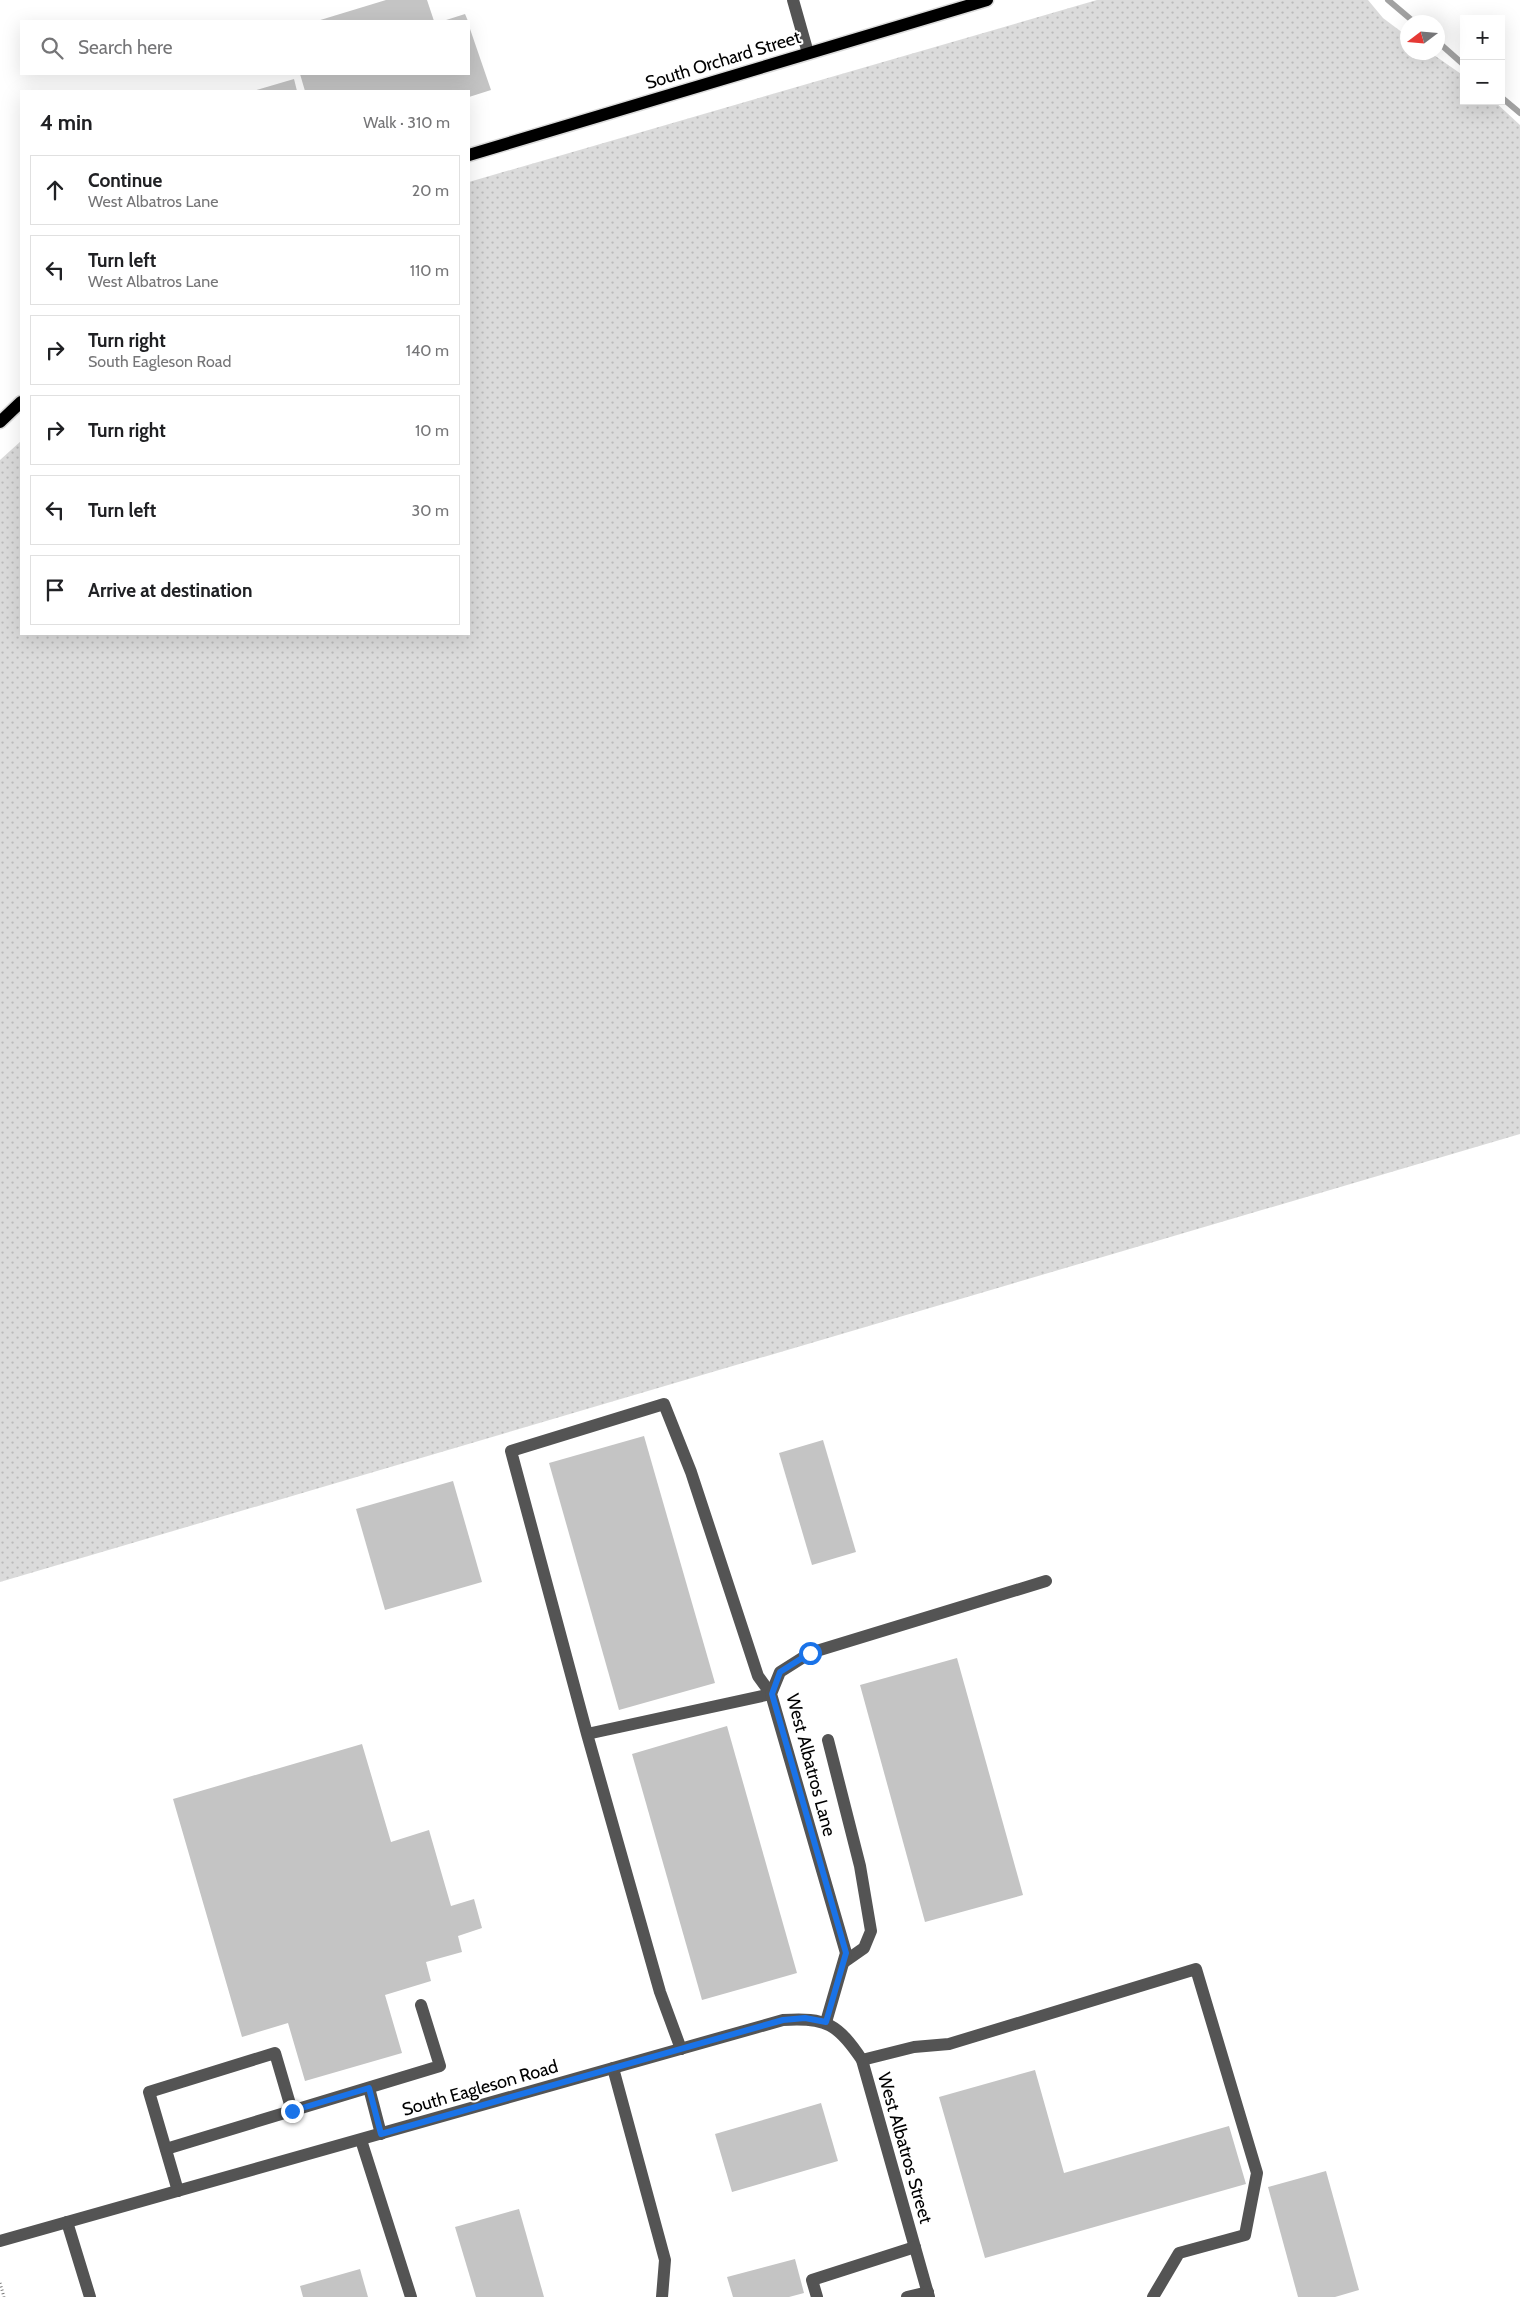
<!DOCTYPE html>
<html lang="en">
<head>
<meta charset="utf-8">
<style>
  :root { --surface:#fff; --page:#f2f2f2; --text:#202124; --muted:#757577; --line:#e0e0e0 }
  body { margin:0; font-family:Cabin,sans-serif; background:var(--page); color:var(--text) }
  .controls { position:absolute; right:15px; top:15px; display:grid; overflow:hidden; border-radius:0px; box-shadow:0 5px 20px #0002 }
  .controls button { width:45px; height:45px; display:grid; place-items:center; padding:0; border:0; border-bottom:1px solid var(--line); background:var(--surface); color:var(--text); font:25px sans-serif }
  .compass { position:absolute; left:1400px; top:15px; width:45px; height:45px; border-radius:50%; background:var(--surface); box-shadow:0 5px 20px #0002; rotate:254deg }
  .stop { position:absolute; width:15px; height:15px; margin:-11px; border:4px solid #1a73e8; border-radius:50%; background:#fff }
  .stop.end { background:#1a73e8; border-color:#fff; box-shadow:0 1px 5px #0008 }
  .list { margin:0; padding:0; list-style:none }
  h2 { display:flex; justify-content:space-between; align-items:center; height:65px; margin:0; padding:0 20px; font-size:21px }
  h2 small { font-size:16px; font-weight:400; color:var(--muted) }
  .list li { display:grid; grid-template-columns:32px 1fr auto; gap:15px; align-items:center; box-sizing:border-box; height:70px; margin:0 10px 10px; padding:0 10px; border:1px solid var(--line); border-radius:0px }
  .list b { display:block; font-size:19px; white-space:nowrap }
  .list p { margin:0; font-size:16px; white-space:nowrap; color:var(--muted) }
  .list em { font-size:16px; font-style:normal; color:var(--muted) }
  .icon { flex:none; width:28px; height:28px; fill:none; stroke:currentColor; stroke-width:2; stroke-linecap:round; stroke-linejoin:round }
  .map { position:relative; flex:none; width:1520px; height:2297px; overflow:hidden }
  .search { position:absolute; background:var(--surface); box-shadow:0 5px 20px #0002; left:20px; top:20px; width:450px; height:55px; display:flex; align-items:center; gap:12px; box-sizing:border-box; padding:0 18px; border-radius:0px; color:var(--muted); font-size:19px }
  .panel { position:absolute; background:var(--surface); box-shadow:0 5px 20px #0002; left:20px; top:90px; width:450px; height:545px; border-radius:0px }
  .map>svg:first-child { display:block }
  .grass { fill:url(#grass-dots) }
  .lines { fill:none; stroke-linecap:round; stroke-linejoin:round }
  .stream { stroke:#a2a2a2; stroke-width:6 }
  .building { fill:#c4c4c4 }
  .major-casing { stroke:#dbdbdb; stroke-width:15 }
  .path { stroke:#767676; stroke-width:3; stroke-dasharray:1 2.5; stroke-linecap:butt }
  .minor { stroke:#545454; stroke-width:12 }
  .major { stroke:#000; stroke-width:12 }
  .route { stroke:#1a73e8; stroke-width:6 }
  .labels { text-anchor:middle; stroke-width:4; stroke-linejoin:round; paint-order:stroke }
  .street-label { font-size:18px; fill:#000; stroke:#fff }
</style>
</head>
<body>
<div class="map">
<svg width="1520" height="2297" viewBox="0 0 1520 2297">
  <defs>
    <pattern id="grass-dots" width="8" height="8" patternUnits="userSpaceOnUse" patternTransform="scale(1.25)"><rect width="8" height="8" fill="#dbdbdb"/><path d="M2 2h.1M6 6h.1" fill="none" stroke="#bababa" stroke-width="1.8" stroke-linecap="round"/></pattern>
  </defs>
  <rect width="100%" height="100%" fill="#fff"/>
  <polygon class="grass" points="1097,0 1368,0 1383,18 1407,36 1408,52 1431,53 1464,76 1464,101 1494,101 1520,125 1520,1134 0,1582 0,460 21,441 21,634 469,634 469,182"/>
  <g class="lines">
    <g class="stream">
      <polyline points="1388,0 1414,22"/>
      <polyline points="1438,42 1464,65"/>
      <polyline points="1501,97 1520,113"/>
    </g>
  </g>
  <g class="building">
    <polygon points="386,0 427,0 434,21 317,21"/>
    <polygon points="465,14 468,21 443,21"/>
    <polygon points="469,26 491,90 469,97 469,91 305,91 300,74 469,74"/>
    <polygon points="294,79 297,91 253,91"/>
    <polygon points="644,1436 715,1683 619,1710 549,1463"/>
    <polygon points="823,1440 856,1552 812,1565 779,1453"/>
    <polygon points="453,1481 482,1582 385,1610 356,1509"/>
    <polygon points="957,1658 1023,1895 925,1922 860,1685"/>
    <polygon points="727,1726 797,1973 702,2000 632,1754"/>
    <polygon points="362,1744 391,1842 429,1830 451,1906 474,1899 482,1928 458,1936 462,1952 426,1962 431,1981 385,1995 402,2053 305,2081 288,2023 242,2037 173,1799"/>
    <polygon points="1035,2070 1064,2173 1229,2126 1246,2184 985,2258 939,2097"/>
    <polygon points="821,2103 838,2161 732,2192 715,2134"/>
    <polygon points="1326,2171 1359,2290 1335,2297 1298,2297 1268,2187"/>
    <polygon points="519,2209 544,2297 476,2297 455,2227"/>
    <polygon points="795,2259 804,2293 789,2297 733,2297 727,2277"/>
    <polygon points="360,2269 368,2297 303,2297 300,2286"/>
  </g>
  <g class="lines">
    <defs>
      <g id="major">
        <polyline points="469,155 987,0"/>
        <polyline points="0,422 21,402"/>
      </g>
    </defs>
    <use href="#major" class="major-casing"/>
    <polyline class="path" points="0,2283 4,2297"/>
    <g class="minor">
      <polyline points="793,0 808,53"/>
      <polyline points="587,1734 771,1694 758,1676 691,1472 664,1404 511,1451 587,1734 660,1992 681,2049"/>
      <polyline points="828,1740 860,1866 871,1931 864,1948 844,1962"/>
      <polyline points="826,2022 846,1953 771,1694 780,1672 810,1653 1046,1581"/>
      <polyline points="862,2060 914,2047 949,2044 1196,1969 1257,2173 1245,2235 1179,2253 1153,2297"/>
      <polyline points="613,2068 665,2260 662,2297"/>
      <polyline points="369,2088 381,2134"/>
      <polyline points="361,2140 411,2297"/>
      <polyline points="166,2149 440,2066 421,2005"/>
      <polyline points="178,2191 149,2092 275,2053 292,2111"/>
      <polyline points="67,2222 90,2297"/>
      <path d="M0,2241l783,-221c43,-3 55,4 79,40l67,237"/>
      <polyline points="817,2297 812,2280 915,2247"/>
      <polyline points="907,2297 928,2292"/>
    </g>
    <use href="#major" class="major"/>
  </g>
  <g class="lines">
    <polyline class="route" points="292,2111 369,2088 381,2134 783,2020 805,2018 826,2022 846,1953 772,1694 780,1672 810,1653"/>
  </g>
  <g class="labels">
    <g class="street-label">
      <text transform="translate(723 60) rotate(-17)" y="6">South Orchard Street</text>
      <text transform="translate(811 1765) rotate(75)" y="6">West Albatros Lane</text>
      <text transform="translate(480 2088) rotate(-16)" y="6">South Eagleson Road</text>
      <text transform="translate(905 2148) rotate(74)" y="6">West Albatros Street</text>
    </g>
  </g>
</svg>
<div class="controls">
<button>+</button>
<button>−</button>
</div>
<svg class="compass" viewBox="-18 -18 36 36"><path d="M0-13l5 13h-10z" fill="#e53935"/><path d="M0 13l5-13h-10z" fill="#757577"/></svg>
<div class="stop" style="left:810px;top:1653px"></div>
<div class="stop end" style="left:292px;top:2111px"></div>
<div class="search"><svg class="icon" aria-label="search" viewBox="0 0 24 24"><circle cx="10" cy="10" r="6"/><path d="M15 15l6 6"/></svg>Search here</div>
<section class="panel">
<h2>4 min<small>Walk · 310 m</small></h2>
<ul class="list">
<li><svg class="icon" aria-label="ahead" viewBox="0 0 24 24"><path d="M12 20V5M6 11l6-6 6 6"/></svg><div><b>Continue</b><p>West Albatros Lane</p></div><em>20 m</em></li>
<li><svg class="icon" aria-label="left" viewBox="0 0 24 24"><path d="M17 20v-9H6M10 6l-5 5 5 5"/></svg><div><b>Turn left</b><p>West Albatros Lane</p></div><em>110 m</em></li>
<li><svg class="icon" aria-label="right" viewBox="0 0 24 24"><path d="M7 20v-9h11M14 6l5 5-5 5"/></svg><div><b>Turn right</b><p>South Eagleson Road</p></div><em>140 m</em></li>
<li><svg class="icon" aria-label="right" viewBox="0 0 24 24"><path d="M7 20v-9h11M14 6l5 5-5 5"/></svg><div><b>Turn right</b></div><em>10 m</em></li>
<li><svg class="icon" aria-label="left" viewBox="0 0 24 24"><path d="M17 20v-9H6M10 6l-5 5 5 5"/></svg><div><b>Turn left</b></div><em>30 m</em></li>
<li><svg class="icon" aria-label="arrive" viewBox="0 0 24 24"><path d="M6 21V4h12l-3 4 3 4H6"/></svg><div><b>Arrive at destination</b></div></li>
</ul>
</section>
</div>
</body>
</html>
